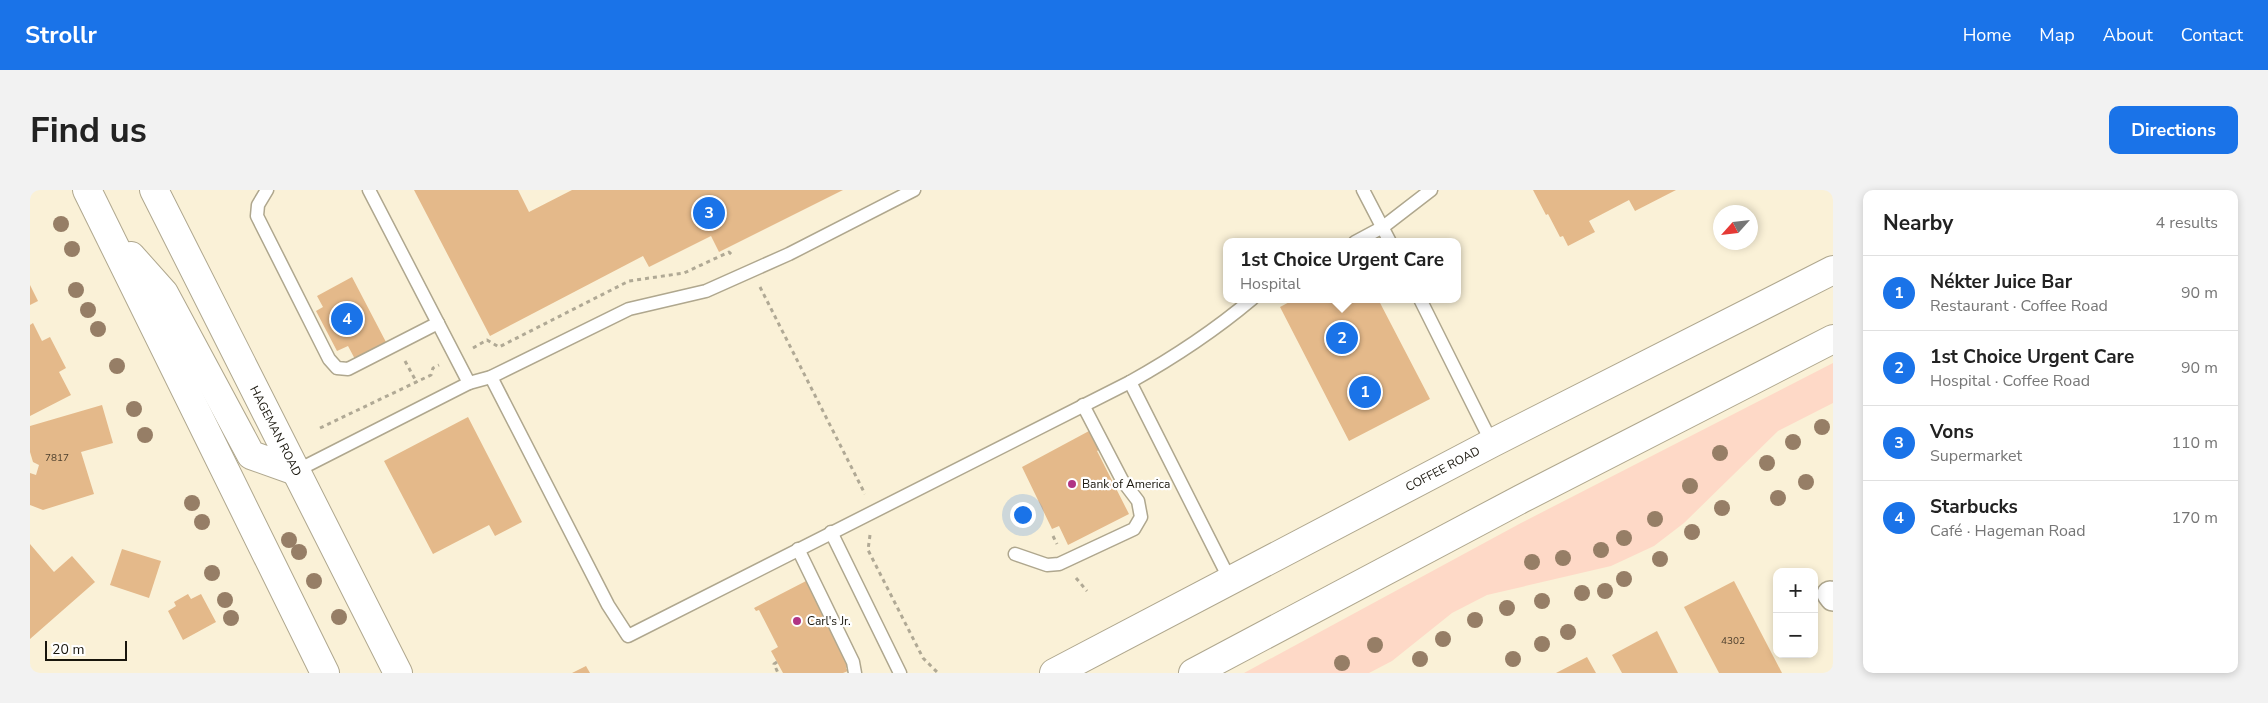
<!DOCTYPE html>
<html lang="en">
<head>
<meta charset="utf-8">
<style>
  :root { --surface:#fff; --page:#f2f2f2; --text:#222; --muted:#767676; --line:#e0e0e0; --accent:#1a73e8 }
  body { margin:0; font-family:"Nunito Sans",sans-serif; background:var(--page); color:var(--text) }
  .controls { position:absolute; right:15px; bottom:15px; display:grid; overflow:hidden; border-radius:10px; box-shadow:0 2px 8px #0003 }
  .controls button { width:45px; height:45px; display:grid; place-items:center; padding:0; border:0; border-bottom:1px solid var(--line); background:var(--surface); color:var(--text); font:25px sans-serif }
  .compass { position:absolute; left:1683px; top:15px; width:45px; height:45px; border-radius:50%; background:var(--surface); box-shadow:0 2px 8px #0003; rotate:243deg }
  .scale { position:absolute; left:15px; bottom:12px; width:82px; box-sizing:border-box; padding-left:5px; border:2px solid #18150c; border-top:0; font-size:14px; line-height:18px; white-space:nowrap; color:#18150c; -webkit-text-stroke:4px #fff; paint-order:stroke }
  .you { position:absolute; left:992px; top:324px; width:18px; height:18px; margin:-12px; border:4px solid #fff; border-radius:50%; background:#1a73e8; box-shadow:0 0 0 8px #1a73e833 }
  .badge { display:grid; place-items:center; width:32px; height:32px; border-radius:50%; background:var(--accent); color:#fff; font-size:16px; font-weight:700 }
  .pin { position:absolute; translate:-50% -50%; border:2px solid #fff; box-shadow:0 1px 5px #0006 }
  .popup { position:absolute; left:1193px; top:48px; width:238px; height:65px; box-sizing:border-box; display:grid; place-content:center; border-radius:10px; background:var(--surface); filter:drop-shadow(0 1px 4px #0005); font-size:16px; white-space:nowrap; color:var(--muted) }
  .popup b { font-size:19px; color:var(--text) }
  .popup::after { content:''; position:absolute; left:50%; top:100%; margin-left:-10px; border:10px solid transparent; border-top-color:var(--surface) }
  .list { margin:0; padding:0; list-style:none }
  h2 { display:flex; justify-content:space-between; align-items:center; height:65px; margin:0; padding:0 20px; font-size:21px }
  h2 small { font-size:16px; font-weight:400; color:var(--muted) }
  .list li { display:grid; grid-template-columns:32px 1fr auto; gap:15px; align-items:center; box-sizing:border-box; height:75px; padding:0 20px; border-top:1px solid var(--line) }
  .list b { display:block; font-size:19px; white-space:nowrap }
  .list p { margin:0; font-size:16px; white-space:nowrap; color:var(--muted) }
  .list em { font-size:16px; font-style:normal; color:var(--muted) }
  .map { position:relative; flex:none; width:1803px; height:483px; overflow:hidden; border-radius:10px }
  header { display:flex; align-items:center; gap:30px; box-sizing:border-box; height:70px; padding:0 25px; background:var(--accent); color:#fff }
  header strong { font-size:24px }
  nav { display:flex; gap:28px; margin-inline-start:auto; font-size:18px }
  .intro { display:flex; align-items:center; justify-content:space-between; box-sizing:border-box; height:120px; padding:0 30px }
  h1 { margin:0; font-size:35px }
  .button { padding:12px 22px; border-radius:10px; background:var(--accent); color:#fff; font-size:18px; font-weight:700 }
  main { display:flex; gap:30px; padding:0 30px }
  aside { flex:1; background:var(--surface); border-radius:10px; box-shadow:0 2px 8px #0003 }
  .map>svg:first-child { display:block }
  .green { fill:#fed9c7 }
  .building { fill:#e4b98a }
  .lines { fill:none; stroke-linecap:round; stroke-linejoin:round }
  .lane-casing { stroke:#afa78e; stroke-width:15 }
  .street-casing { stroke:#afa78e; stroke-width:28 }
  .secondary-casing { stroke:#afa78e; stroke-width:30 }
  .path { stroke:#b0a995; stroke-width:3; stroke-dasharray:4 4; stroke-linecap:butt }
  .lane { stroke:#fff; stroke-width:12 }
  .street { stroke:#fff; stroke-width:25 }
  .secondary { stroke:#fff; stroke-width:28 }
  .tree { fill:#967e66 }
  .poi-dot { fill:#b03484; stroke:#fff; stroke-width:2 }
  .labels { text-anchor:middle; stroke-width:4.5; stroke-linejoin:round; paint-order:stroke }
  .number-label { font-size:10px; fill:#4b3e2c }
  .street-label { font-size:12px; fill:#18150c; stroke:#fff }
  .poi-label { font-size:12px; fill:#18150c; stroke:#fff; text-anchor:start }
</style>
</head>
<body>
<header>
<strong>Strollr</strong>
<nav><a>Home</a><a>Map</a><a>About</a><a>Contact</a></nav>
</header>
<div class="intro"><h1>Find us</h1><a class="button">Directions</a></div>
<main>
<div class="map">
<svg width="1803" height="483" viewBox="0 0 1803 483">
  <rect width="100%" height="100%" fill="#faf1d7"/>
  <polygon class="green" points="1803,173 1803,213 1748,241 1654,333 1624,356 1581,376 1457,405 1422,423 1362,471 1339,483 1214,483 1491,333"/>
  <g class="building">
    <polygon points="384,0 488,0 499,22 542,0 813,0 689,62 681,46 619,77 613,66 460,146"/>
    <polygon points="1503,0 1646,0 1605,21 1599,10 1559,31 1565,42 1538,56 1533,46 1530,47 1518,24 1516,25"/>
    <polygon points="322,87 357,154 326,171 318,156 307,161 286,121 293,117 287,106"/>
    <polygon points="0,95 8,111 0,115"/>
    <polygon points="1265,109 1278,109 1279,112 1284,109 1348,109 1400,209 1319,251 1250,117"/>
    <polygon points="3,133 12,151 20,147 36,178 29,182 41,205 0,226 0,135"/>
    <polygon points="72,215 83,253 51,262 64,304 13,320 0,315 0,283 6,285 9,275 3,272 0,262 0,236"/>
    <polygon points="438,227 492,332 465,346 459,335 403,364 354,271"/>
    <polygon points="1059,241 1069,260 1067,261 1099,324 1038,355 1029,336 1022,339 992,277"/>
    <polygon points="0,354 24,382 42,366 65,392 0,449"/>
    <polygon points="92,359 131,371 119,408 80,395"/>
    <polygon points="778,390 819,476 816,478 818,481 813,483 753,483 741,461 748,457 729,420 726,421 724,418"/>
    <polygon points="1704,391 1752,483 1689,483 1654,417"/>
    <polygon points="158,404 161,409 171,404 186,432 153,450 138,421 146,416 144,412"/>
    <polygon points="1627,441 1648,483 1592,483 1582,465"/>
    <polygon points="1557,467 1566,483 1526,483"/>
    <polygon points="556,476 560,483 542,483"/>
  </g>
  <g class="lines">
    <defs>
      <g id="lane">
        <polyline points="237,0 228,15 227,26 299,169 307,178 318,179 408,133"/>
        <polyline points="339,0 439,193"/>
        <polyline points="1333,0 1360,52"/>
        <polyline points="1325,52 1353,37 1401,0"/>
        <polyline points="1390,109 1462,253"/>
        <path d="M461,187l117,228 20,31 502,-254c43,-24 84,-51 122,-83"/>
        <polyline points="1100,192 1201,392"/>
        <polyline points="266,281 439,193 461,187 599,119 676,101 759,64 884,0"/>
        <polyline points="801,342 870,483"/>
        <polyline points="768,359 823,472 825,483"/>
        <polyline points="985,364 1017,375 1029,374 1104,339 1111,327 1108,311 1092,290 1053,215"/>
      </g>
      <polyline id="street" points="1800,404 1803,408"/>
      <g id="secondary">
        <polyline points="57,0 295,483"/>
        <path id="s1" d="M124,0l244,483"/>
        <polyline points="101,66 134,103 221,265 266,281"/>
        <path id="s2" d="M1024,483l438,-230 341,-173"/>
        <polyline points="1163,483 1491,309 1803,149"/>
      </g>
    </defs>
    <use href="#lane" class="lane-casing"/>
    <use href="#street" class="street-casing"/>
    <use href="#secondary" class="secondary-casing"/>
    <g class="path">
      <polyline points="730,97 835,304"/>
      <polyline points="443,158 457,150 469,157 599,91 654,83 699,62 703,66"/>
      <polyline points="375,171 387,193"/>
      <polyline points="290,238 401,185 403,178 409,175"/>
      <polyline points="840,345 838,360 893,468 908,483"/>
      <polyline points="1023,346 1027,354"/>
      <polyline points="1046,388 1057,401"/>
      <polyline points="747,472 744,474 748,483"/>
    </g>
    <use href="#lane" class="lane"/>
    <use href="#street" class="street"/>
    <use href="#secondary" class="secondary"/>
  </g>
  <g class="tree">
    <circle cx="31" cy="34" r="8"/>
    <circle cx="42" cy="59" r="8"/>
    <circle cx="46" cy="100" r="8"/>
    <circle cx="58" cy="120" r="8"/>
    <circle cx="68" cy="139" r="8"/>
    <circle cx="87" cy="176" r="8"/>
    <circle cx="104" cy="219" r="8"/>
    <circle cx="1792" cy="237" r="8"/>
    <circle cx="115" cy="245" r="8"/>
    <circle cx="1763" cy="252" r="8"/>
    <circle cx="1690" cy="263" r="8"/>
    <circle cx="1737" cy="273" r="8"/>
    <circle cx="1776" cy="292" r="8"/>
    <circle cx="1660" cy="296" r="8"/>
    <circle cx="1748" cy="308" r="8"/>
    <circle cx="162" cy="313" r="8"/>
    <circle cx="1692" cy="318" r="8"/>
    <circle cx="1625" cy="329" r="8"/>
    <circle cx="172" cy="332" r="8"/>
    <circle cx="1662" cy="342" r="8"/>
    <circle cx="1594" cy="348" r="8"/>
    <circle cx="259" cy="350" r="8"/>
    <circle cx="1571" cy="360" r="8"/>
    <circle cx="269" cy="362" r="8"/>
    <circle cx="1533" cy="368" r="8"/>
    <circle cx="1630" cy="369" r="8"/>
    <circle cx="1502" cy="372" r="8"/>
    <circle cx="182" cy="383" r="8"/>
    <circle cx="1594" cy="389" r="8"/>
    <circle cx="284" cy="391" r="8"/>
    <circle cx="1575" cy="401" r="8"/>
    <circle cx="1552" cy="403" r="8"/>
    <circle cx="195" cy="410" r="8"/>
    <circle cx="1512" cy="411" r="8"/>
    <circle cx="1477" cy="418" r="8"/>
    <circle cx="309" cy="427" r="8"/>
    <circle cx="201" cy="428" r="8"/>
    <circle cx="1445" cy="430" r="8"/>
    <circle cx="1538" cy="442" r="8"/>
    <circle cx="1413" cy="449" r="8"/>
    <circle cx="1512" cy="454" r="8"/>
    <circle cx="1345" cy="455" r="8"/>
    <circle cx="1390" cy="469" r="8"/>
    <circle cx="1483" cy="469" r="8"/>
    <circle cx="1312" cy="473" r="8"/>
  </g>
  <g class="poi-dot">
    <circle cx="1042" cy="294" r="5"/>
    <circle cx="767" cy="431" r="5"/>
  </g>
  <g class="labels">
    <g class="number-label">
      <text x="27" y="271">7817</text>
      <text x="1703" y="454">4302</text>
    </g>
    <g class="street-label">
      <text dy="4" stroke="none"><textPath href="#s1" startOffset="270">HAGEMAN ROAD</textPath></text>
      <text dy="4" stroke="none"><textPath href="#s2" startOffset="439">COFFEE ROAD</textPath></text>
    </g>
    <g class="poi-label">
      <text x="1052" y="298">Bank of America</text>
      <text x="777" y="435">Carl's Jr.</text>
    </g>
  </g>
</svg>
<div class="controls">
<button>+</button>
<button>−</button>
</div>
<svg class="compass" viewBox="-18 -18 36 36"><path d="M0-13l5 13h-10z" fill="#e53935"/><path d="M0 13l5-13h-10z" fill="#767676"/></svg>
<div class="scale">20 m</div>
<div class="you"></div>
<div class="pin badge" style="left:1335px;top:202px">1</div>
<div class="pin badge" style="left:1312px;top:148px">2</div>
<div class="popup"><b>1st Choice Urgent Care</b>Hospital</div>
<div class="pin badge" style="left:679px;top:23px">3</div>
<div class="pin badge" style="left:317px;top:129px">4</div>
</div>
<aside>
<h2>Nearby<small>4 results</small></h2>
<ul class="list">
<li><span class="badge">1</span><div><b>Nékter Juice Bar</b><p>Restaurant · Coffee Road</p></div><em>90 m</em></li>
<li><span class="badge">2</span><div><b>1st Choice Urgent Care</b><p>Hospital · Coffee Road</p></div><em>90 m</em></li>
<li><span class="badge">3</span><div><b>Vons</b><p>Supermarket</p></div><em>110 m</em></li>
<li><span class="badge">4</span><div><b>Starbucks</b><p>Café · Hageman Road</p></div><em>170 m</em></li>
</ul>
</aside>
</main>
</body>
</html>
